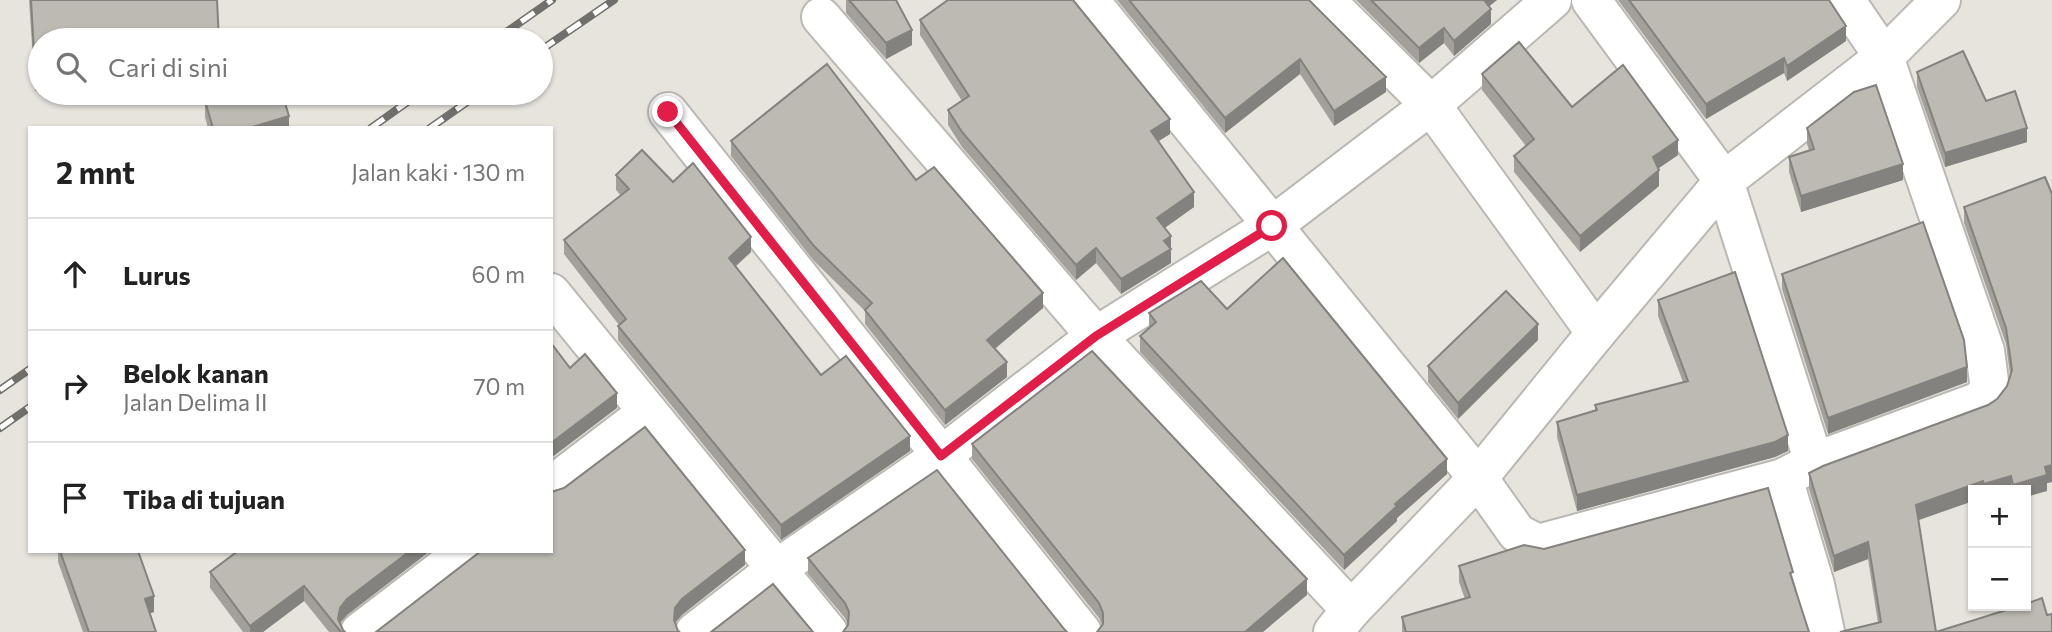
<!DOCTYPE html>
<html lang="id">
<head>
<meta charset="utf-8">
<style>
  :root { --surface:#fff; --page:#f6f6f6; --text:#222; --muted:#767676; --line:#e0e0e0 }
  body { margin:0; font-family:Commissioner,sans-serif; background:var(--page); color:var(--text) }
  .controls { position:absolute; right:21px; bottom:21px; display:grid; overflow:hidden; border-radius:0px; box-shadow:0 2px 5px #0004 }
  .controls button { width:63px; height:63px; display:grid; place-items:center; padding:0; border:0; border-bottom:2px solid var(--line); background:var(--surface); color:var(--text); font:35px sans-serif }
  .stop { position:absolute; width:21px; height:21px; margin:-16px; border:5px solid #e11d48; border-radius:50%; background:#fff }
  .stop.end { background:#e11d48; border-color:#fff; box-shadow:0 2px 7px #0008 }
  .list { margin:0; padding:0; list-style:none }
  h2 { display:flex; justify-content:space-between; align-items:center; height:91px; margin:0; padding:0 28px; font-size:30px }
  h2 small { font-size:23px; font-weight:400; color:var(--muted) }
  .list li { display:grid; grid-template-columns:46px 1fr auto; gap:21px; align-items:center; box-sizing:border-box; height:112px; padding:0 28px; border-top:2px solid var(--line) }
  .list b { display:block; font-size:26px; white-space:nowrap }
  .list p { margin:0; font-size:23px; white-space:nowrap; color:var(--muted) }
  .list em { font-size:23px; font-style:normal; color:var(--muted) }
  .icon { flex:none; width:38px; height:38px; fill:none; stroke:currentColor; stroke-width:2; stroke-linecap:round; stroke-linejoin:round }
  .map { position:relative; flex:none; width:2052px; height:632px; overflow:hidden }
  .search { position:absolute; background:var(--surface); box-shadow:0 2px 5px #0004; left:28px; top:28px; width:525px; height:77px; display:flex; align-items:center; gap:18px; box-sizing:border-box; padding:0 24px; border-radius:38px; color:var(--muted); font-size:26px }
  .panel { position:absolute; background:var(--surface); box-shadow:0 2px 5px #0004; left:28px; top:126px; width:525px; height:427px; border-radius:0px }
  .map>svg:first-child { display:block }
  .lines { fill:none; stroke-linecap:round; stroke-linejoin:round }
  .street-casing { stroke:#bab8b2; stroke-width:42 }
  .street { stroke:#fff; stroke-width:38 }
  .rail-casing { stroke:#716f6b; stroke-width:8 }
  .rail { stroke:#fff; stroke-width:5; stroke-dasharray:16; stroke-linecap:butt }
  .wall { fill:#a3a09b }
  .shaded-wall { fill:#84827e }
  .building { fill:#bdbab4; stroke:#84827e; stroke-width:2 }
  .route { stroke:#e11d48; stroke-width:9 }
</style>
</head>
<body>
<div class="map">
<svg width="2052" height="632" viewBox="0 0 2052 632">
  <rect width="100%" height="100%" fill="#e7e4de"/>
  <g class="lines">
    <defs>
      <g id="street">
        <polyline points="1089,0 1478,478 1517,533 1538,544 1783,478 1814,462 1980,401 1990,389 1985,351 1884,57 1845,0"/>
        <polyline points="1325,0 1431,105 1596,333"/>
        <polyline points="1591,0 1724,181 1814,462"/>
        <polyline points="821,17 1096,336 1351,610"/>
        <polyline points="668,112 1082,632"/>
        <polyline points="551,293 828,632"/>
        <polyline points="1783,478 1815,585 1825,632"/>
        <polyline points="551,486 648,412"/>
        <polyline points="360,632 466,551"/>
        <polyline points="695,632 775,570 941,456 1096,336 1272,226 1431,105 1552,0"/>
        <polyline points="1333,632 1351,610 1478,478 1596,333 1724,181 1884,57 1941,0"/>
      </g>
    </defs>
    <use href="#street" class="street-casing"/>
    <use href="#street" class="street"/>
    <defs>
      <g id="rail">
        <polyline points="495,40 552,0"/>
        <polyline points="541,50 614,0"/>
        <polyline points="371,128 420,93"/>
        <polyline points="430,128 480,93"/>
        <polyline points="0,390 30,369"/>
        <polyline points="0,428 30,407"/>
      </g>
    </defs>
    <use href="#rail" class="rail-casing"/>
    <use href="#rail" class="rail"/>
  </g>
  <g class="wall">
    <polygon points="29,0 217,0 40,40 40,91 35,91"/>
    <polygon points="846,0 896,0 912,45 886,59 846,13"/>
    <polygon points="1117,0 1309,0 1386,92 1334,126 1300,74 1225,133"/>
    <polygon points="1356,0 1497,0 1489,6 1491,24 1454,56 1444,43 1419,63"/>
    <polygon points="1618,0 1829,0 1846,41 1787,81 1784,73 1706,119"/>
    <polygon points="920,20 1170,134 1158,141 1194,207 1165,228 1171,236 1171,263 1121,294 1096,263 1076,280 962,147 948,125 948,110 962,101 920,35"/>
    <polygon points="1917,72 1986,101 2027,142 1945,167 1917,87"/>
    <polygon points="1482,74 1572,107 1678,155 1659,168 1659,186 1580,252 1514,172 1514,156 1526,146 1482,90"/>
    <polygon points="205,101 289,128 208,128 205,117"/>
    <polygon points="1807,128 1903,180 1801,212 1789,172 1789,157 1809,150 1807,144"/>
    <polygon points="731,141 916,180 1043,308 995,349 1007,377 945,425 865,324 865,311 814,261 731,156"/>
    <polygon points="616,175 673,182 751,252 736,266 821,375 910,451 781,540 618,340 618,326 619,325 564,254 564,240 621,196 616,190"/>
    <polygon points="2052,194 2052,482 2047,483 2047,491 1973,490 1973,501 1918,520 1936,632 2047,615 2052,632 1840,632 1878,623 1868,559 1834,572 1809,489 1809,473 1988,405 1997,399 2007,386 2010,375 2006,344 1964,223 1964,207"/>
    <polygon points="1782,274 1967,382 1828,434 1782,289"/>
    <polygon points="1658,300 1788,451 1775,457 1577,511 1557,437 1557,422 1595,411 1595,405 1683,382 1658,316"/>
    <polygon points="1227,309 1447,474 1397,518 1397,521 1344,570 1140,352 1140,336 1149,329 1149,313"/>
    <polygon points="1538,340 1458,419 1428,382 1428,366"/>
    <polygon points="972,444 1307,595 1102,625 1099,618 972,459"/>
    <polygon points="1544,549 1793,583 1809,632 1402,632 1402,617 1465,599 1459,582 1459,566"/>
    <polygon points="58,551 138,551 154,612 150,613 156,632 83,632 58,562"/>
    <polygon points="238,551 430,551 347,615 340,623 343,630 345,632 329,632 304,601 263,632 243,632 210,588 210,572"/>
    <polygon points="808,558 1065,630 848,625 845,618 808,574"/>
  </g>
  <g class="shaded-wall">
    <polygon points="1482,0 1497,0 1482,12"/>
    <polygon points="1491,9 1491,24 1454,56 1454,41"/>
    <polygon points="1846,26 1846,41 1787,81 1787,66"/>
    <polygon points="1444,28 1444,43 1419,63 1419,48"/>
    <polygon points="912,30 912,45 886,59 886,43"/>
    <polygon points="1784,58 1784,73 1706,119 1706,104"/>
    <polygon points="1300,59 1300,74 1225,133 1225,118"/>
    <polygon points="1386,77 1386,92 1334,126 1334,111"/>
    <polygon points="289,116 289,128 249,128"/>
    <polygon points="1170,119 1170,134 1151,146 1151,131"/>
    <polygon points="2027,128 2027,142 1945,167 1945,153"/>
    <polygon points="1678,140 1678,155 1653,172 1653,157"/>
    <polygon points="1903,164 1903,180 1801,212 1801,196"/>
    <polygon points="1659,170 1659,186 1580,252 1580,236"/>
    <polygon points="1194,192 1194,207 1157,233 1157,218"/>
    <polygon points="1171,236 1171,263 1121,294 1121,279"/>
    <polygon points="751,237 751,252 729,272 729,258"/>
    <polygon points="1096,248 1096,263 1076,280 1076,265"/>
    <polygon points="1043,293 1043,308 987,355 987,340"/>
    <polygon points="1538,324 1538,340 1458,419 1458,403"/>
    <polygon points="1007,362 1007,377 945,425 945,410"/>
    <polygon points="1967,367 1967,382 1828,434 1828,418"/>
    <polygon points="617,393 617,408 551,458 551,443"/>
    <polygon points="1788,435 1788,451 1775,457 1577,511 1577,495"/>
    <polygon points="910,436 910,451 781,540 781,525"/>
    <polygon points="1447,459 1447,474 1397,518 1397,521 1344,570 1344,555 1395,504"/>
    <polygon points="2052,465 2052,482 2047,483 2047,491 2026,497 2026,490 2013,490 2013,485 2045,467"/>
    <polygon points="2011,476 2011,490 1984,490 1984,484"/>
    <polygon points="1983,481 1983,490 1973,490 1973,501 1916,521 1916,505"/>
    <polygon points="1868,542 1868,559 1834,572 1834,556"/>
    <polygon points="745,550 745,565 682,615 675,623 674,620 675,608 682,599"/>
    <polygon points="410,551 430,551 347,615 340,623 338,619 340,608 347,599"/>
    <polygon points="1307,579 1307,595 1263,632 1245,632"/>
    <polygon points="304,586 304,601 263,632 250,632 250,626"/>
    <polygon points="154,596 154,612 145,615 145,599"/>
  </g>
  <g class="building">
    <polygon points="31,0 217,0 219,40 40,40 40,68 35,68"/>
    <polygon points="849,0 896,0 912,30 886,43"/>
    <polygon points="948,0 1073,0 1170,119 1151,131 1194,192 1157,218 1171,236 1164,241 1171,249 1121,279 1096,248 1076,265 962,132 948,110 969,96 920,20"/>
    <polygon points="1129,0 1309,0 1386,77 1334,111 1300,59 1225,118"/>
    <polygon points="1371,0 1484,0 1491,9 1454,41 1444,28 1419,48"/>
    <polygon points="1629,0 1829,0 1846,26 1787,66 1784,58 1706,104"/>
    <polygon points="1519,42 1572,107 1623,65 1678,140 1653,157 1659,170 1580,236 1514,156 1534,139 1482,74"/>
    <polygon points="1963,51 1986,101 2015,91 2027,128 1945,153 1917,72"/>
    <polygon points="827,64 916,180 934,167 1043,293 987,340 1007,362 945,410 865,310 872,303 814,246 731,141"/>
    <polygon points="1876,85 1903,164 1801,196 1789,157 1814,149 1807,128 1854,92"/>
    <polygon points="231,93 282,93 289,116 249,128 213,128 205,101"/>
    <polygon points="642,150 673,182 693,163 751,237 729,258 821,375 846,356 910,436 781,525 618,326 626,319 564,240 629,189 616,175"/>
    <polygon points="2045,177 2052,194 2052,465 2045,467 2047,475 2013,485 2011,476 1984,484 1983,481 1916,505 1936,632 2019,606 2026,606 2026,604 2042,598 2047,615 2052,614 2052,632 1840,632 1881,622 1868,542 1834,556 1809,473 1823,466 1988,405 1997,399 2007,386 2012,370 2006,328 1964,207"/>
    <polygon points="1923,222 1964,340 1967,367 1828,418 1782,274"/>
    <polygon points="1283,258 1447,459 1395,504 1397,506 1344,555 1140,336 1156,322 1149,313 1201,281 1227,309"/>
    <polygon points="1735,272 1788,435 1775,442 1577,495 1557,422 1597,410 1595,405 1688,381 1658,300"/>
    <polygon points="1506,291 1538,324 1458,403 1428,366"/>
    <polygon points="551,343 570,368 585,354 617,393 551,443"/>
    <polygon points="1092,351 1307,579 1245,632 1097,632 1103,624 1103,613 1099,603 972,444"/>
    <polygon points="645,427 745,550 682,599 675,608 674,620 678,631 680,632 376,632 481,551 551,551 551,492 564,488"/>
    <polygon points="937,470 1065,630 1067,632 843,632 848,625 849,612 845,603 808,558"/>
    <polygon points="1768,488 1793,572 1790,573 1809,632 1406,632 1402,617 1470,597 1459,566 1524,545 1544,549"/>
    <polygon points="60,551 138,551 154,596 145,599 156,632 89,632"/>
    <polygon points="238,551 410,551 347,599 340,608 338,619 343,630 345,632 341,632 304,586 250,626 210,572"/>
    <polygon points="773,584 813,632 711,632"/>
  </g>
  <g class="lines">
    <polyline class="route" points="668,112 941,456 1096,336 1272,226"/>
  </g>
</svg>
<div class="controls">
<button>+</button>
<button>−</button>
</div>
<div class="stop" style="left:1272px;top:226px"></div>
<div class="stop end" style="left:668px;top:112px"></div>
<div class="search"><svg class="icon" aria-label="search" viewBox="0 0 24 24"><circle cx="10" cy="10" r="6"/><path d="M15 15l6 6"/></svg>Cari di sini</div>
<section class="panel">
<h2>2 mnt<small>Jalan kaki · 130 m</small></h2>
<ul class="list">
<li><svg class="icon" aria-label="ahead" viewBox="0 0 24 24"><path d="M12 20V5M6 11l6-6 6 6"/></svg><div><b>Lurus</b></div><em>60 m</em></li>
<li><svg class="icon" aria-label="right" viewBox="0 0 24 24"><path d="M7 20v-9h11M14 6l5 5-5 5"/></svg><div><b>Belok kanan</b><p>Jalan Delima II</p></div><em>70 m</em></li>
<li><svg class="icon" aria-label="arrive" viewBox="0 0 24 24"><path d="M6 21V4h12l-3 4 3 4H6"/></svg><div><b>Tiba di tujuan</b></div></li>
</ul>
</section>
</div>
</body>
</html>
